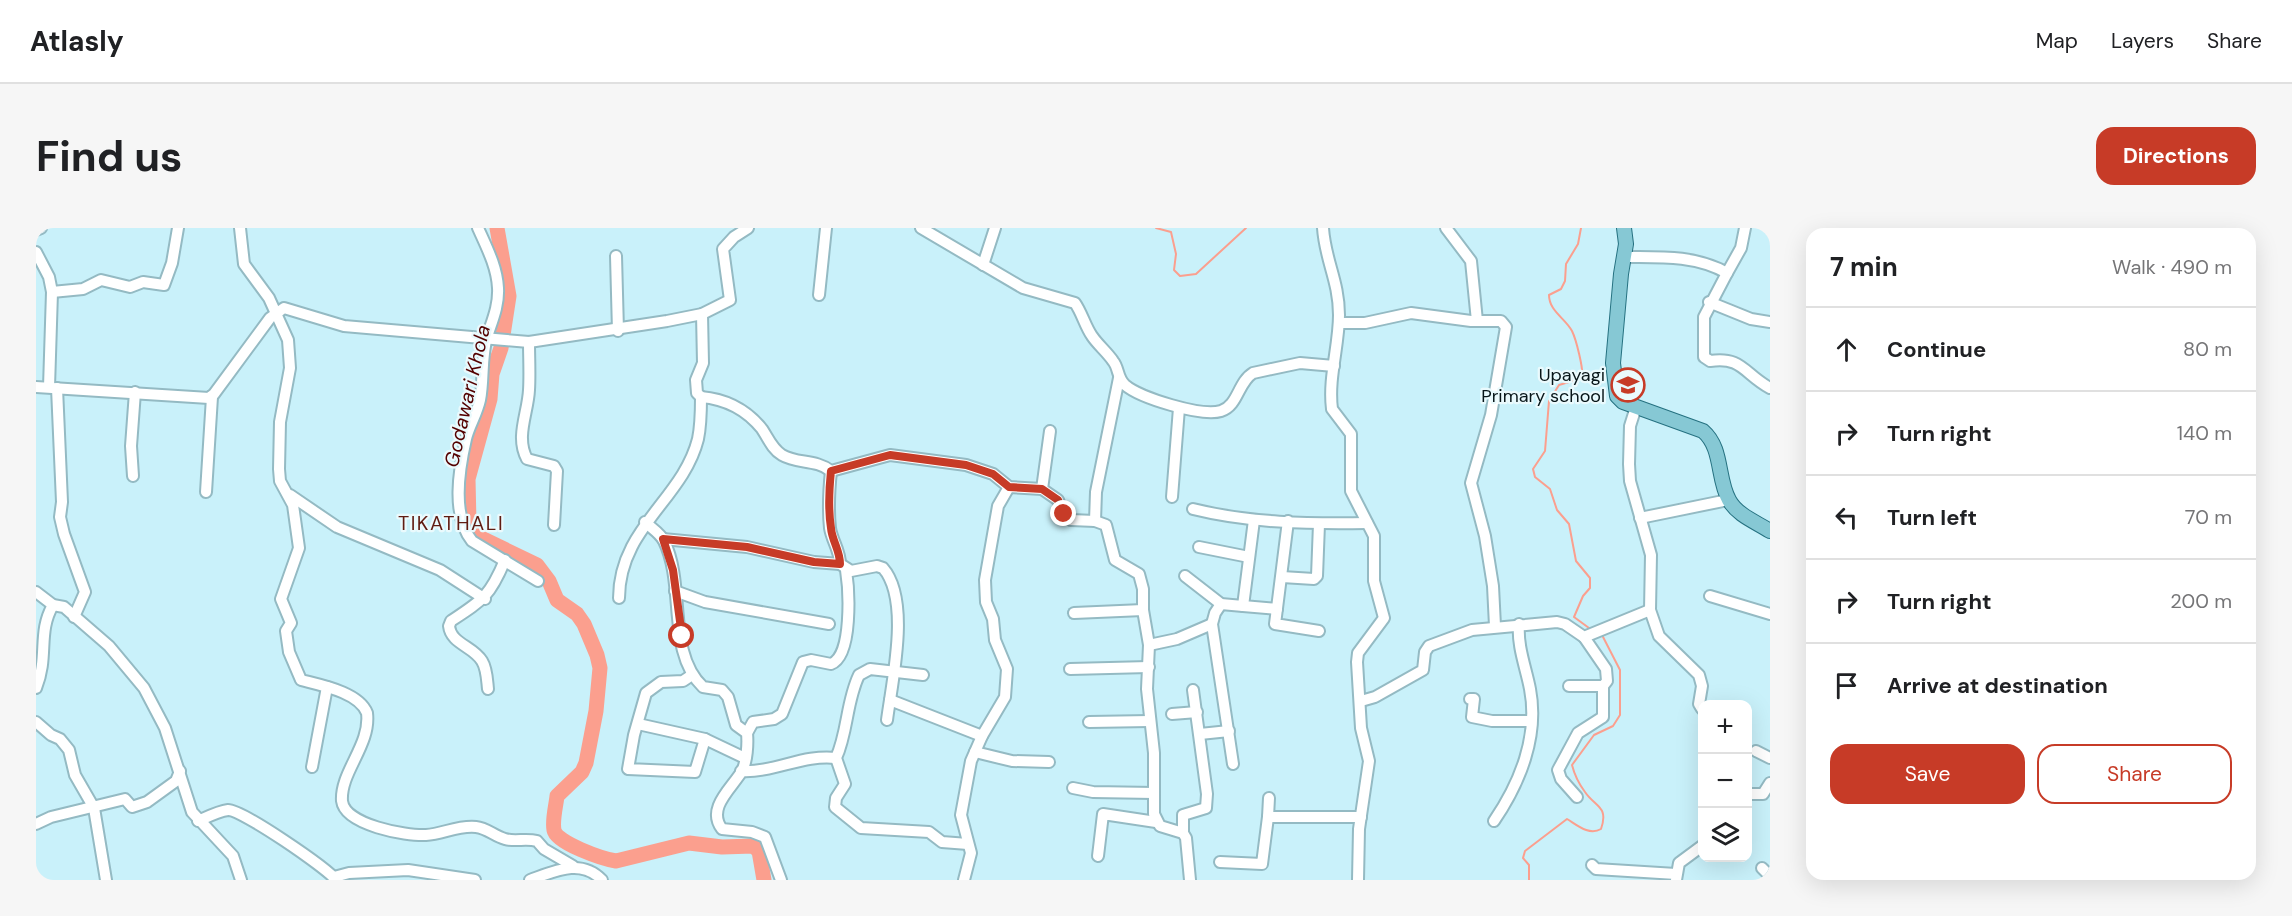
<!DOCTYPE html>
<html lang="en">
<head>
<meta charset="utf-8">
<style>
  :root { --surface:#fff; --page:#f6f6f6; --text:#202124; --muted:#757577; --line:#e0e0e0; --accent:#c73b27 }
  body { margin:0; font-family:"DM Sans",sans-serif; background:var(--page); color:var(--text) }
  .controls { position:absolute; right:18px; bottom:18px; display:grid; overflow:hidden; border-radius:12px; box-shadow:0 6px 24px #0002 }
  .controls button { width:54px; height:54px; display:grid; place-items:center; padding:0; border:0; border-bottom:2px solid var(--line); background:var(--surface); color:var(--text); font:30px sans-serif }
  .stop { position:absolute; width:18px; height:18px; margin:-14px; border:4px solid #c73b27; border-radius:50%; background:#fff }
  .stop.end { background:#c73b27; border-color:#fff; box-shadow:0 2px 6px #0008 }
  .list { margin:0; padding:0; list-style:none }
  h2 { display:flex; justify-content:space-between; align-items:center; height:78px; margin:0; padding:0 24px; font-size:26px }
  h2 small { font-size:20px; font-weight:400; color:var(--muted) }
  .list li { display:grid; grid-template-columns:39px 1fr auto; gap:18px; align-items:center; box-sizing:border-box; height:84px; padding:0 24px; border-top:2px solid var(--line) }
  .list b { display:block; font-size:22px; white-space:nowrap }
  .list em { font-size:20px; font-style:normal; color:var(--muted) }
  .actions { display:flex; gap:12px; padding:18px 24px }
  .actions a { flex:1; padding:14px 0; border:2px solid var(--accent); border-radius:18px; text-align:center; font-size:21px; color:var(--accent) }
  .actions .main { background:var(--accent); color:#fff }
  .icon { flex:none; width:33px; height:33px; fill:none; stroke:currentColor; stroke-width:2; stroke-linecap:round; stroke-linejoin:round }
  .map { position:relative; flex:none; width:1734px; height:652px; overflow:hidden; border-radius:18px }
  header { display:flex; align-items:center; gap:36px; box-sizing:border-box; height:84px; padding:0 30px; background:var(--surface); border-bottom:2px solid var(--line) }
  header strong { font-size:28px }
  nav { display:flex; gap:33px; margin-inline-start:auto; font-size:21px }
  .intro { display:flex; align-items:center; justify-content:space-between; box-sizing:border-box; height:144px; padding:0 36px }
  h1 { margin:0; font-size:42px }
  .button { padding:15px 27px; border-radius:18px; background:var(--accent); color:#fff; font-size:21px; font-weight:700 }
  main { display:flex; gap:36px; padding:0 36px }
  aside { flex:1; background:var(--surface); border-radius:18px; box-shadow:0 6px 24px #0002 }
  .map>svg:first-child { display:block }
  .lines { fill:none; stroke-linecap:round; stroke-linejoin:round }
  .stream { stroke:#fb9f8e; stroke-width:2 }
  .river { stroke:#fb9f8e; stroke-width:15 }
  .minor-casing { stroke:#94bac3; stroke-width:14 }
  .major-casing { stroke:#257180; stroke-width:16 }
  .minor { stroke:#fff; stroke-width:10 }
  .major { stroke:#86c8d4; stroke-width:14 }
  .route { stroke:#c73b27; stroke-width:8 }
  .labels { text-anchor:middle; stroke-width:4.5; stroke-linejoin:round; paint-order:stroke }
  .poi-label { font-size:18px; fill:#071518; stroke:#eafafd; text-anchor:end }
  .water-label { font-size:20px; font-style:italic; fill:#540100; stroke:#eafafd }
  .neighbourhood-label { font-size:20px; letter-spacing:1.5px; fill:#601c12; stroke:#eafafd }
</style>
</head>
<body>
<header>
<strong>Atlasly</strong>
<nav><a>Map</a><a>Layers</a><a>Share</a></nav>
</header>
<div class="intro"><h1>Find us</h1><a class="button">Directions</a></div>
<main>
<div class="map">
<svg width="1734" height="652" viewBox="0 0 1734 652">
  <rect width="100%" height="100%" fill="#c9f1fa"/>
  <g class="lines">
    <g class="stream">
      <polyline points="1120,0 1135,4 1140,26 1138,42 1144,48 1160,46 1210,0"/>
      <path d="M1545,0l-3,16 -12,20 -1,17 -4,8 -12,6c0,16 16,23 23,36 4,8 12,39 10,47l-23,7 -10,16 -4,50 -12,18 2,8 15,12 7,21 12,14 7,37 14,17v10l-7,8 -9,21 15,11h6"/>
      <path d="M1493,652v-15l-6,-7 2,-7 42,-32c10,6 22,17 34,10 8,-23 -6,-22 -16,-37 -6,-8 -11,-19 -13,-27l22,-30 19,-9 7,-11v-45l-19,-37"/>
    </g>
    <path class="river" d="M461,0l12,68 -8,52 -9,26 -2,25 -22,80 1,44 6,12 62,30 12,16 8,19 20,14 7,10 13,31 3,13 -4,43 -10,52 -4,9 -25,24c-1,10 -5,24 -3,34 2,13 49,29 62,31l73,-18 33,4 31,-1 6,5 5,29"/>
    <defs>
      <g id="minor">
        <path d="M204,0l4,36 25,34 19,42 2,28 -10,54 -1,47 1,12 13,24 6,43 -18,51 10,24 -5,8 3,21 12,28c19,5 58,12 66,33 4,32 -27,59 -25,88 3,24 63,35 84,34 17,-1 32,-10 50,-8 11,1 18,9 29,12 10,3 21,-1 32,2l7,8 29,17"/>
        <path d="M442,0c9,20 19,39 20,60 1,18 -6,33 -11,49 -6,20 -3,43 -7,63 -3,14 -11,26 -14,39 -7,30 -15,76 6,102l66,40"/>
        <path d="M885,0l102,60 52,15c7,10 10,23 17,33 6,9 15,16 21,25 6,7 4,17 12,24 15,13 77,32 96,26 17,-5 17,-29 32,-38l47,-10 34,3"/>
        <path d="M1287,0c2,32 16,53 16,87 0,31 -11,63 -7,94l19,25v57l23,45v45l10,37 -26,35 -1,9 4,66 8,33 -10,68 -1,51"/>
        <polyline points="1410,0 1435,33 1441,93"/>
        <polyline points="0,2 5,0"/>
        <polyline points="0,24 13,49 16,64 13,159"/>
        <polyline points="580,28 582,103"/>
        <path d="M1589,29c34,0 71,-2 102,16l-23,44v40l6,4c32,-5 34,13 60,27"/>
        <polyline points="947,37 959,0"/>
        <polyline points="1691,45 1705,20 1709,0"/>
        <polyline points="16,64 47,61 65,52 94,59 107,54 128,57 136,35 142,0"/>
        <polyline points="783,67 790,0"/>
        <polyline points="1673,74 1715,91 1734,94"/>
        <polyline points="1303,95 1329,95 1375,85 1435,93 1465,93 1470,99 1455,187 1435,255 1449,308 1457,358 1459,398"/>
        <path d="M493,114c0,16 1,32 0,48 -1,23 -14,47 -2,69l27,7 3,5 -3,54"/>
        <polyline points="0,159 173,170 178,166 234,90 248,80 308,98 493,114 631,93 666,86 694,72 687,21 698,9 712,0"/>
        <polyline points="21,160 26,274 24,289 28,306 49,364 38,389"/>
        <path d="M665,169c24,2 45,12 61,32 6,9 10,20 20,26 15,9 34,4 49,16l59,-16 76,10 27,9 16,13 33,2 16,11 6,15 7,5 24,1 11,4 9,35 24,14 4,15v21l6,35 -2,44 7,64v61l6,12 23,7 3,5 4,42"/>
        <polyline points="1600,179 1594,198 1593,236 1594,253 1615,327 1614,382 1623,408 1663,447 1666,458 1663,476 1666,481"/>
        <path d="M795,243c-2,19 -3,38 -1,57 2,13 10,22 10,36"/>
        <polyline points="97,248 95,218 99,164"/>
        <polyline points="1006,261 1014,203"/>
        <polyline points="170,264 176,169"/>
        <polyline points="254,267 301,299 404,342 449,371"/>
        <polyline points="1136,269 1143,180"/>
        <path d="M1157,281c56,14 116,15 174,14"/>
        <polyline points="1604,290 1692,272"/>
        <polyline points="1218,292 1207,378 1241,381"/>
        <polyline points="1059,293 1060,264 1083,150"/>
        <polyline points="1252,293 1239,396 1283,403"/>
        <path d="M609,294c6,6 15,11 19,19 22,44 2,111 39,146l19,3 6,7 8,28 11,8c1,11 0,28 -5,38 -10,17 -36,37 -20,58l30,3 13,5 16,43"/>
        <path d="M627,311l84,8 67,15 26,2 11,7 26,-5 6,2c28,32 9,113 4,152"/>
        <polyline points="1163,319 1213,329"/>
        <polyline points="1149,348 1185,376 1207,378"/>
        <polyline points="1246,349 1278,351 1281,348 1283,296"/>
        <polyline points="639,363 669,374 793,396"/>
        <polyline points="0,364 17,377 28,379 73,418 108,460 129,500 156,584 197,628 205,652"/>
        <polyline points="1674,368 1734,386"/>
        <path d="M583,370c0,-70 64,-99 79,-159 3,-14 3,-29 3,-42l-4,-4 -1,-13 7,-17 -1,-49"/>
        <polyline points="1185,376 1179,385 1176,396 1197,536"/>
        <polyline points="1038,385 1107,382"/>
        <polyline points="1113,417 1141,411 1176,396"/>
        <polyline points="1034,441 1113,439"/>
        <polyline points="656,447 647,453 625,454 610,465 598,507 592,541 659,544 669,511"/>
        <path d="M887,447l-53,-6 -11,6c-13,27 -11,57 -23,83l9,26 -9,14 -1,9 26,21 68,4 13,10 26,2"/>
        <polyline points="1533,458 1567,458 1571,453 1570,441 1548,409"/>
        <path d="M0,460c13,-32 1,-55 17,-83"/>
        <path d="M452,461c-1,-9 -1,-20 -6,-28 -9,-15 -31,-17 -33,-35l2,-5c32,-21 39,-25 54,-61"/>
        <polyline points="1434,471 1438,471 1436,489 1456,493 1495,493"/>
        <polyline points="854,472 946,508"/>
        <polyline points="1325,473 1339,469 1387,442 1389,424 1393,418 1436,402 1521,394 1529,396 1548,409 1614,382"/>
        <polyline points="1136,486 1161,484"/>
        <polyline points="0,494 15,507 24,511 33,522 39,547 58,580 70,652"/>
        <polyline points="1053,494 1114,493"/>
        <polyline points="602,496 669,511 709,530"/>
        <path d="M711,505l6,-11 21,-3 8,-5 21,-52 8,-2 20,4c22,-8 18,-75 15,-94"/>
        <polyline points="1164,506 1193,503"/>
        <polyline points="1720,523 1734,530"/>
        <polyline points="939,524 976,533 1013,534"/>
        <polyline points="276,539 291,459"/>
        <path d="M705,543c33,2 62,-17 95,-13"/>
        <polyline points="1037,560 1057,564 1118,565"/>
        <polyline points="1712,566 1727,566 1734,555"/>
        <polyline points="1541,569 1525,551 1522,542 1542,505 1567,489 1567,458"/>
        <polyline points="1232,589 1233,570"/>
        <path d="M162,593c9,-4 21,-10 30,-11 13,-1 99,58 108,70"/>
        <path d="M1458,593c26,-38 45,-85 36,-132 -4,-21 -13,-43 -11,-65"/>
        <polyline points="0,596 15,589 89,571 96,579 111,574 140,553 144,543"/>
        <polyline points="1147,605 1147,587 1170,580 1171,566 1157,462"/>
        <polyline points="1062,628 1067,586 1120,594"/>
        <polyline points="1184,634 1226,636 1232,589 1325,589"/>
        <polyline points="1556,637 1560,641 1640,646"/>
        <polyline points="1726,640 1734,648"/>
        <polyline points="298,649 313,645 372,642 439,652"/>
        <path d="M494,652c25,-9 51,-22 72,0"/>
        <polyline points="928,652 935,625 925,587 935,533 946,508 969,469 971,441 959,412 957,391 950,374 949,352 962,278 973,259"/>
        <polyline points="1640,652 1643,635 1666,618"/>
      </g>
      <path id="major" d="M1588,0l2,16 -5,30 -8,89 4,33 6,6 80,29c20,17 14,48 26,69 8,15 27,22 41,31"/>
    </defs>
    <use href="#minor" class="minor-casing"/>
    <use href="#major" class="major-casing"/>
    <use href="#minor" class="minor"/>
    <use href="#major" class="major"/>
  </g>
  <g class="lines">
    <path class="route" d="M646,408l-9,-66 -10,-31 84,8 67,15 26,2c0,-14 -8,-23 -9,-36 -3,-19 -2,-38 0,-57l59,-16 76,10 27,9 16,13 33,2 16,11 6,14"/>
  </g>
  <defs>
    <symbol id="school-ring" viewBox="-11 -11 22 22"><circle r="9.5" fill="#eafafd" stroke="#c73b27" stroke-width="1.5"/><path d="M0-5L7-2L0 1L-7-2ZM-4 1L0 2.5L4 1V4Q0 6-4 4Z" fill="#c73b27"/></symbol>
  </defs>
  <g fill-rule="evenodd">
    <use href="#school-ring" x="1573" y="138" width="38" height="38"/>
  </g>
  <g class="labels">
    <g class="poi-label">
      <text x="1569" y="153">Upayagi<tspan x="1569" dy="21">Primary school</tspan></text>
    </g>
    <g class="water-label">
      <text transform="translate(431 168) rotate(-77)" y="7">Godawari Khola</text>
    </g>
    <g class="neighbourhood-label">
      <text x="415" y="302">TIKATHALI</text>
    </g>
  </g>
</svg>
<div class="controls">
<button>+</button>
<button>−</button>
<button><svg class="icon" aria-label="layers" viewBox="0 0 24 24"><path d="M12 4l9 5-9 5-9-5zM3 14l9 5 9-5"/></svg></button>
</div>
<div class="stop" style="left:646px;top:408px"></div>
<div class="stop end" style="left:1028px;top:286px"></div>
</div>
<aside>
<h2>7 min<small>Walk · 490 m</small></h2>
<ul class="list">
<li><svg class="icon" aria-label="ahead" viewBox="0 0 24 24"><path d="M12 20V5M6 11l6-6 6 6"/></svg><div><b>Continue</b></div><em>80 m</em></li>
<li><svg class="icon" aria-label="right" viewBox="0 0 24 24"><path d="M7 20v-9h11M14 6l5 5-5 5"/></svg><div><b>Turn right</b></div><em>140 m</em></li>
<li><svg class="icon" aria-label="left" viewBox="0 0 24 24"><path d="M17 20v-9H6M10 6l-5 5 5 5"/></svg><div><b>Turn left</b></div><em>70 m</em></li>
<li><svg class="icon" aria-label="right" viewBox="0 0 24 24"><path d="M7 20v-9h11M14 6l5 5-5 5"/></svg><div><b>Turn right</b></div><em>200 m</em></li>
<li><svg class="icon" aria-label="arrive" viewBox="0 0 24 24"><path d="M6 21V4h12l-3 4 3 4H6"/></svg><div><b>Arrive at destination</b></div></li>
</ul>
<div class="actions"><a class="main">Save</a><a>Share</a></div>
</aside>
</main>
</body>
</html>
